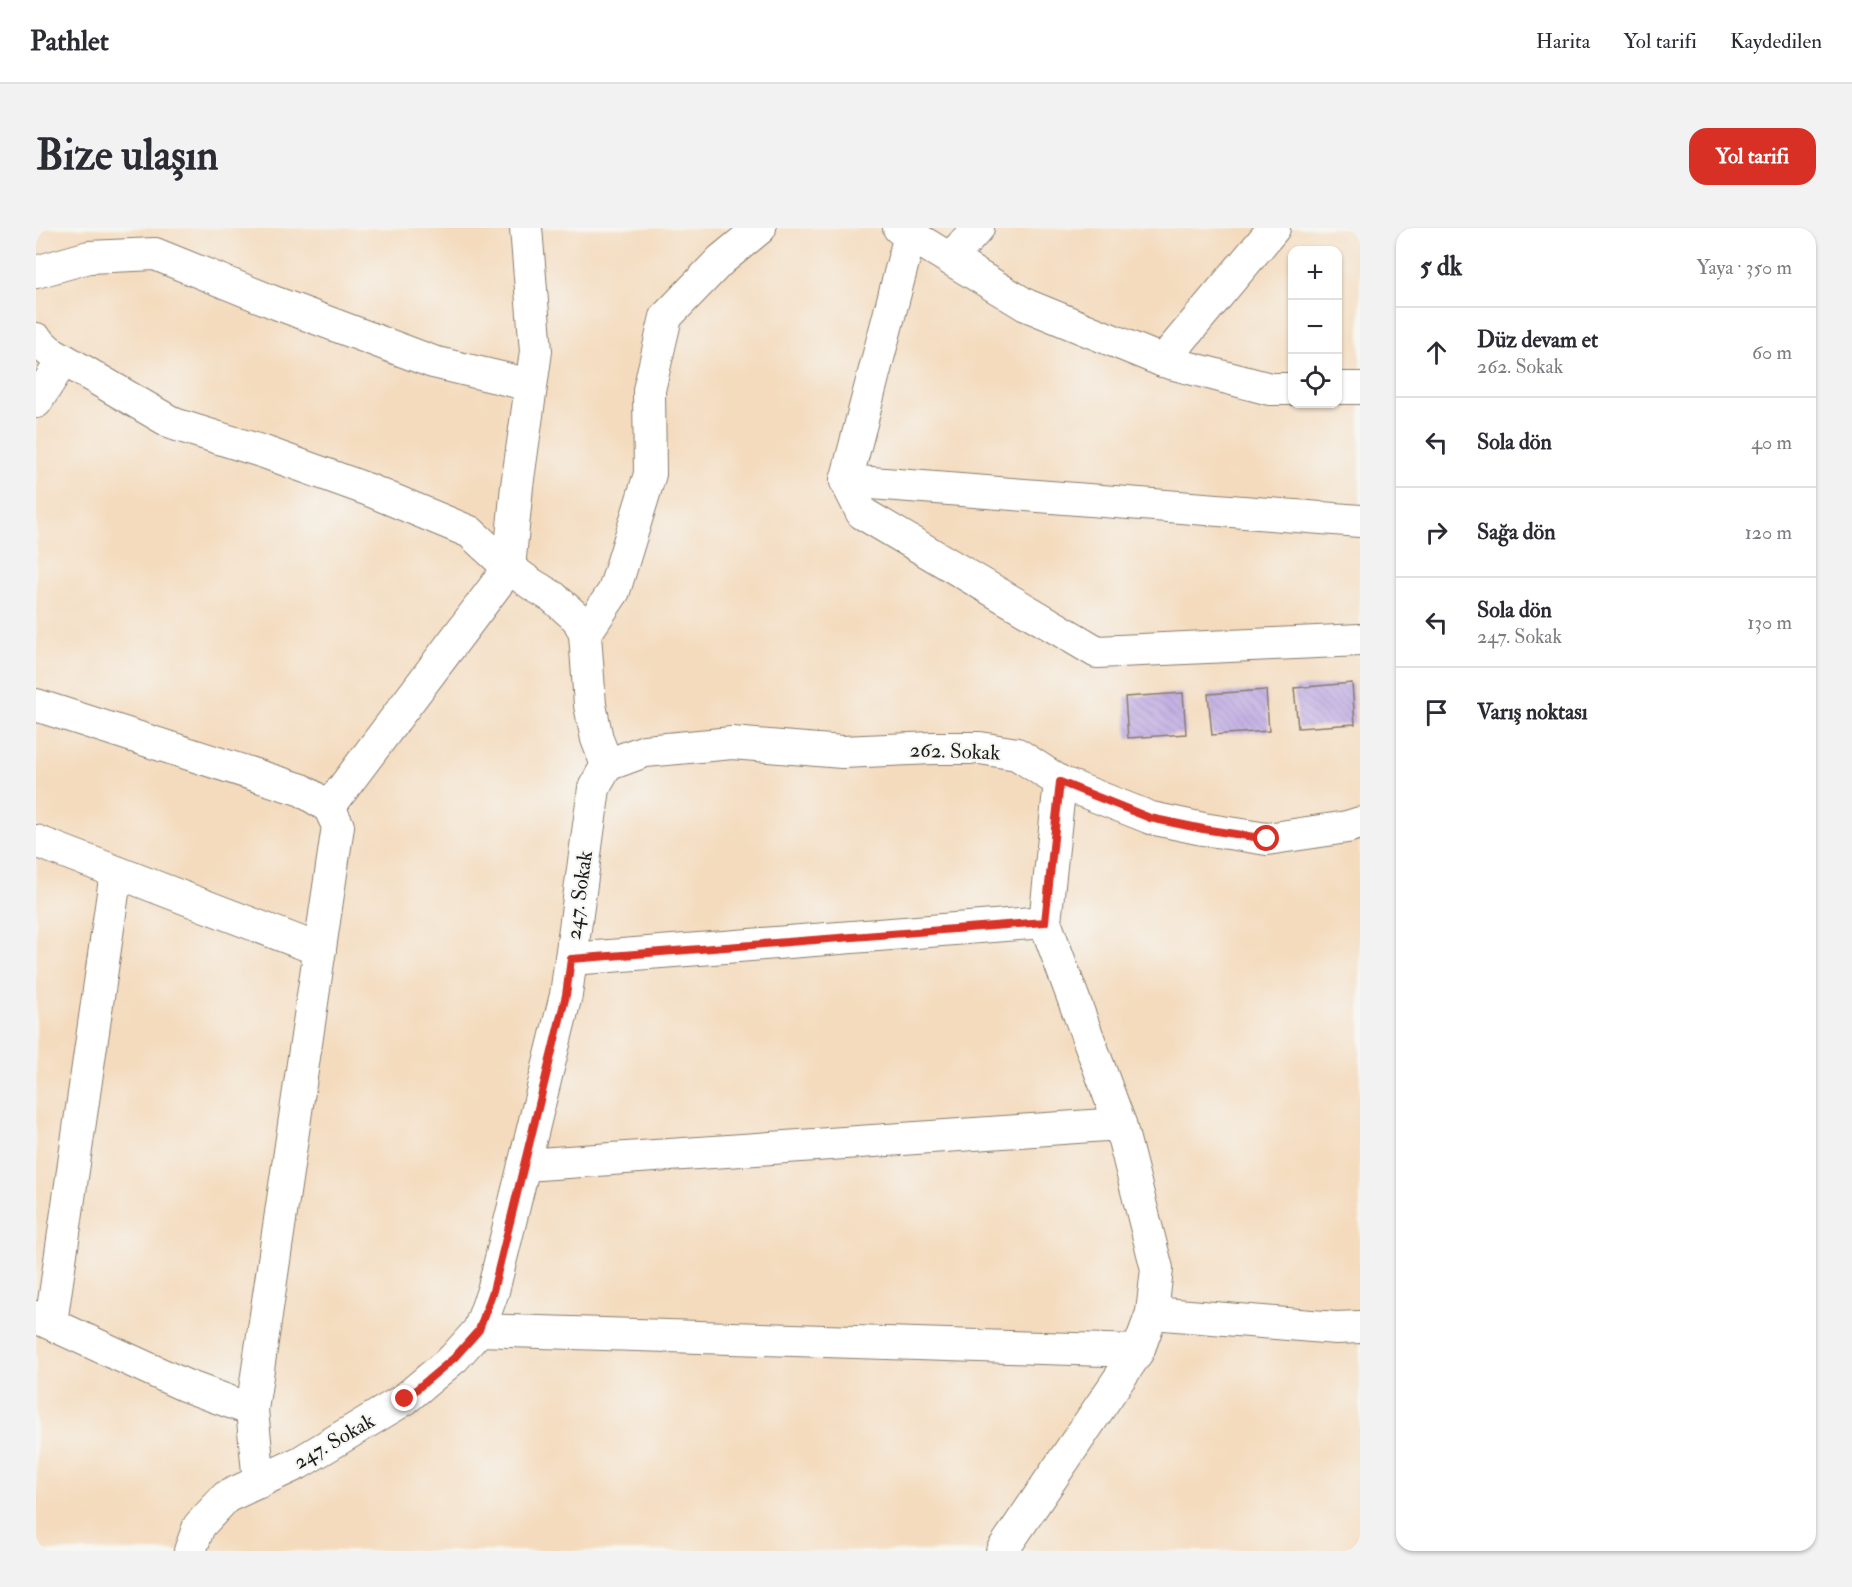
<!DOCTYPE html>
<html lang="tr">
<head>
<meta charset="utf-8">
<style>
  :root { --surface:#fff; --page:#f2f2f3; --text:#2b2b33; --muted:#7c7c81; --line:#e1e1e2; --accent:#d93025 }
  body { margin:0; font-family:"IM FELL Double Pica",serif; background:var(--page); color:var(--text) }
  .controls { position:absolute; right:18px; top:18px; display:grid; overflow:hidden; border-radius:12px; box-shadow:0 2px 4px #0004 }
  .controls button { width:54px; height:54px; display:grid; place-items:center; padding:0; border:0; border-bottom:2px solid var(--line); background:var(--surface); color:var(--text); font:30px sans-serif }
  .stop { position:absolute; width:18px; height:18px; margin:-14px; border:4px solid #d93025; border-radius:50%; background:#fff }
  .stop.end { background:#d93025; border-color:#fff; box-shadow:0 2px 6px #0008 }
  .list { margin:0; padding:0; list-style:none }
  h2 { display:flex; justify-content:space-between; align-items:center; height:78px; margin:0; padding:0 24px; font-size:26px }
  h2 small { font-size:20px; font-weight:400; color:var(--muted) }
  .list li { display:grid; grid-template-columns:39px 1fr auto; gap:18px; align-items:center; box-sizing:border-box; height:90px; padding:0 24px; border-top:2px solid var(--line) }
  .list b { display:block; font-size:22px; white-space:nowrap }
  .list p { margin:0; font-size:20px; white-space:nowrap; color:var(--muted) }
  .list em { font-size:20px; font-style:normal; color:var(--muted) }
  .icon { flex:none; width:33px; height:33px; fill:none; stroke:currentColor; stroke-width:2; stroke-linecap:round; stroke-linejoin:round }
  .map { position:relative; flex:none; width:1324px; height:1323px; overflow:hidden; border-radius:18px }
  header { display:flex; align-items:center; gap:36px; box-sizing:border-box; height:84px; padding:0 30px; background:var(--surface); border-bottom:2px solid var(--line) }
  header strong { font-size:28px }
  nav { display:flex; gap:33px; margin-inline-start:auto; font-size:21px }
  .intro { display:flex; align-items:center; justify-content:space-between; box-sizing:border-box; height:144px; padding:0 36px }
  h1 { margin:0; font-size:42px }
  .button { padding:15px 27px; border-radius:18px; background:var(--accent); color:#fff; font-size:21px; font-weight:700 }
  main { display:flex; gap:36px; padding:0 36px }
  aside { flex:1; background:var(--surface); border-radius:18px; box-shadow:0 2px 4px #0004 }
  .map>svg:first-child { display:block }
  .building { fill:url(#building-back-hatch) }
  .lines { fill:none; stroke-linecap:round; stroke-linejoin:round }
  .minor-casing { stroke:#887c6d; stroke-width:34 }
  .minor { stroke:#fff; stroke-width:32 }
  .route { stroke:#d93025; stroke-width:8 }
  .labels { text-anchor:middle; stroke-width:4.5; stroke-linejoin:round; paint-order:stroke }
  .street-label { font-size:21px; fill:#1c1c1c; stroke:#f6f6f2 }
</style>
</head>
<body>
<header>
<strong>Pathlet</strong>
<nav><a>Harita</a><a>Yol tarifi</a><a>Kaydedilen</a></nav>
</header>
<div class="intro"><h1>Bize ulaşın</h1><a class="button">Yol tarifi</a></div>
<main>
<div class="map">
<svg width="1324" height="1323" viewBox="0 0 1324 1323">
  <defs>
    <pattern id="building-back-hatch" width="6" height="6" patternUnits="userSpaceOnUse" patternTransform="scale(1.5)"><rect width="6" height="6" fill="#bda8e2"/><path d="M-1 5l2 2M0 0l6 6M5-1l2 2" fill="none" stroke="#a290c1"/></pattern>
  </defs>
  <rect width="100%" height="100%" fill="#f6f6f2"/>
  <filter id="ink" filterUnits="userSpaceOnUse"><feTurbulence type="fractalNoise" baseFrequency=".0167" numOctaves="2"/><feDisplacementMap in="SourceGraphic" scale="12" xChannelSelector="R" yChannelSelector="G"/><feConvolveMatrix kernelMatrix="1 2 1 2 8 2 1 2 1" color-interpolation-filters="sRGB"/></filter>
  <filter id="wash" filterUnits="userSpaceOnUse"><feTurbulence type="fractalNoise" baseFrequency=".008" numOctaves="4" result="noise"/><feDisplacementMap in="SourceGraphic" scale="24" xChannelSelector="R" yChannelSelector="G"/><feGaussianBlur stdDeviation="1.35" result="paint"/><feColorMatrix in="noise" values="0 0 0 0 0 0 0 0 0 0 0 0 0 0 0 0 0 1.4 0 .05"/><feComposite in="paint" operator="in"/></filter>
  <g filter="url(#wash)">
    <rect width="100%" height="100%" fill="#f4dbbe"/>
    <g id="blocks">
      <g class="building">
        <polygon points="1316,455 1319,496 1262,500 1258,460"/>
        <polygon points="1230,462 1233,503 1176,507 1172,466"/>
        <polygon points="1147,465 1150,506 1092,510 1089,469"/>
      </g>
    </g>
  </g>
  <g filter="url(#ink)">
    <use href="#blocks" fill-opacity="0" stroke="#887c6d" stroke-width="1.5"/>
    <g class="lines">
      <defs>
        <g id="minor">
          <polyline points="863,0 990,77 1127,133 1234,161 1256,161"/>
          <polyline points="874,7 810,253 826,285 1061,424 1324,412"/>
          <polyline points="914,31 942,0"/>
          <polyline points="0,44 53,29 119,26 240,75 397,134 495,157"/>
          <polyline points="0,111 13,123 138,196 228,224 333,262 434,304 473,340 497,357 517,369 542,391 549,406 554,477 561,511 571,537"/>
          <polyline points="1127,133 1238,0"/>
          <polyline points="1302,160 1324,160"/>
          <polyline points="0,174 27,132"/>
          <polyline points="810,253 1324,293"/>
          <polyline points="549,406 578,363 614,246 613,162 630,89 685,32 724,0"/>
          <polyline points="0,477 266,562 293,579 302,598 216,1182 223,1254"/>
          <polyline points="571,537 609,523 696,515 806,524 897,520 944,520 981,526 1024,554 1115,590 1167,601 1231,611 1311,599 1324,595"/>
          <polyline points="293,579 473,340 481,258 500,123 490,0"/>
          <polyline points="0,613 284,722"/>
          <polyline points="535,731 1009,694"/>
          <polyline points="488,937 1084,896"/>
          <polyline points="1116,1085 1300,1100 1324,1099"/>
          <polyline points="0,1089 148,1157 216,1182"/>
          <polyline points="15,1095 80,644"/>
          <polyline points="443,1102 1102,1123"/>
          <polyline points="154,1323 163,1298 190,1269 263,1235 369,1171 418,1130 443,1102 457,1063 530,767 558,560 571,537"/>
          <polyline points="966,1323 1102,1123 1116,1085 1121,1041 1084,896 1009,694 1024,554"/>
        </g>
      </defs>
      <use href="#minor" class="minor-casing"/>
      <use href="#minor" class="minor"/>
    </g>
  </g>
  <g class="lines" filter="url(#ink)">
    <polyline class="route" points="369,1171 418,1130 443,1102 457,1063 530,767 535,731 1009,694 1024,554 1114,590 1167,601 1231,611"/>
  </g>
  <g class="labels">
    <g class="street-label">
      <text transform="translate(919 523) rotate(2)" y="7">262. Sokak</text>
      <text transform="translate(543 667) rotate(-82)" y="7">247. Sokak</text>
      <text transform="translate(298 1213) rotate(-30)" y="7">247. Sokak</text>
    </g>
  </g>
</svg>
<div class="controls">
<button>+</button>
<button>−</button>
<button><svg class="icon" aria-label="locate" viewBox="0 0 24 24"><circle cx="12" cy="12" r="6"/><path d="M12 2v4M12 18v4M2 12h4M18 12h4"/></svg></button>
</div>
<div class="stop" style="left:1231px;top:611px"></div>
<div class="stop end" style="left:369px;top:1171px"></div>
</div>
<aside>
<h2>5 dk<small>Yaya · 350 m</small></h2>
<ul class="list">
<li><svg class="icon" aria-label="ahead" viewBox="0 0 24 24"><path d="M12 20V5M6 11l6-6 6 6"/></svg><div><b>Düz devam et</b><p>262. Sokak</p></div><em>60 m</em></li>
<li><svg class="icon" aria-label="left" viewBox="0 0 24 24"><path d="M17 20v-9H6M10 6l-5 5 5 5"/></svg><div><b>Sola dön</b></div><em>40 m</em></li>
<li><svg class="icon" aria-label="right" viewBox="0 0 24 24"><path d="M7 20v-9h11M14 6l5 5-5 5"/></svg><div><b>Sağa dön</b></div><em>120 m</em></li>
<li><svg class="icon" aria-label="left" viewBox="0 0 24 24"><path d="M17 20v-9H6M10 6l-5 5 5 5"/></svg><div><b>Sola dön</b><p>247. Sokak</p></div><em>130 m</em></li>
<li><svg class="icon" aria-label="arrive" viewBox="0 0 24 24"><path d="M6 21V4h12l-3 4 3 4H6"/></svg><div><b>Varış noktası</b></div></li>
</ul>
</aside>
</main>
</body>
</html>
